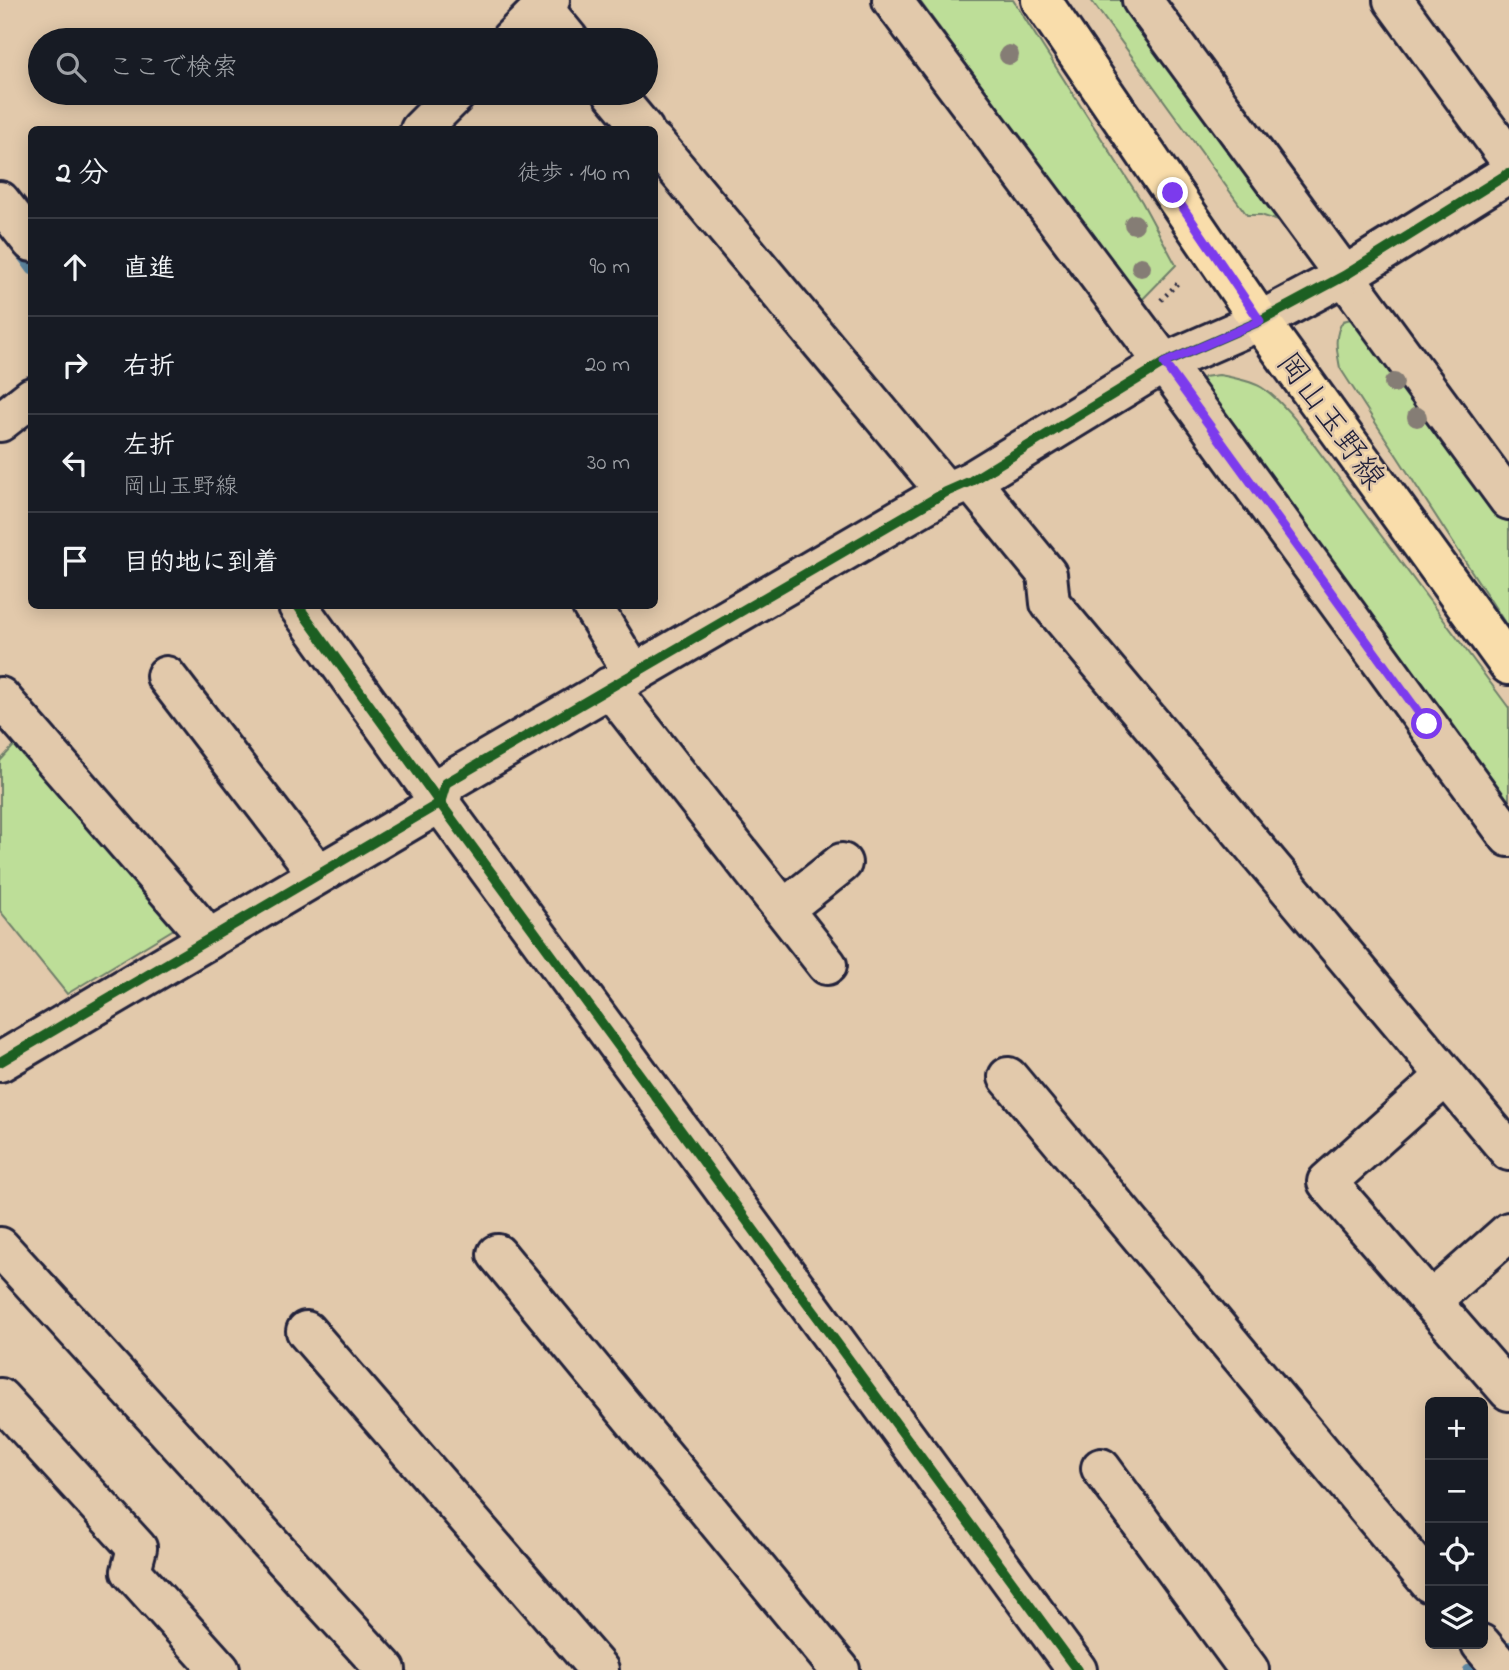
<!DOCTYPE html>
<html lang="ja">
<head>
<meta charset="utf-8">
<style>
  :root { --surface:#171b24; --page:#242831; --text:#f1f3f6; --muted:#9ea1a6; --line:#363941 }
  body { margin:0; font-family:"Indie Flower","Klee One",sans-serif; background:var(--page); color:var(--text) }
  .controls { position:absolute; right:21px; bottom:21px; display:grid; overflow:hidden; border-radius:10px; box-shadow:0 4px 18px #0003 }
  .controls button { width:63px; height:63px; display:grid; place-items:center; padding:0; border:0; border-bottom:2px solid var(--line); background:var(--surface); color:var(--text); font:35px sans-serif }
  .stop { position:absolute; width:21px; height:21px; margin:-16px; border:5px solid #7c3aed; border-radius:50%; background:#fff }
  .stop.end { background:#7c3aed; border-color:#fff; box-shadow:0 2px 7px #0008 }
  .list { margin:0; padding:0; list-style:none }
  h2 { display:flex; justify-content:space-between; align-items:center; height:91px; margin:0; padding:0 28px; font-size:30px }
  h2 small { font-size:23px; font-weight:400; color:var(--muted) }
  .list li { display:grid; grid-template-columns:46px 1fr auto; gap:21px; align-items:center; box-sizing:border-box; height:98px; padding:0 28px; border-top:2px solid var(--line) }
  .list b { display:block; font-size:26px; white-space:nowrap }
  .list p { margin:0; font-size:23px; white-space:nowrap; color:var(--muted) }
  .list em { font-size:23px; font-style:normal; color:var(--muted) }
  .icon { flex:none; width:38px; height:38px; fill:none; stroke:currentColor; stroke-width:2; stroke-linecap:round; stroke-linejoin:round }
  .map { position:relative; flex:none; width:1509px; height:1670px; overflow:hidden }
  .search { position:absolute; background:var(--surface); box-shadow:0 4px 18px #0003; left:28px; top:28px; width:630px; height:77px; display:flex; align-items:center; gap:18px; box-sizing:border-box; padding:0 24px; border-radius:38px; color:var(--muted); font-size:26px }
  .panel { position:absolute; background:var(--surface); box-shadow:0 4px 18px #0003; left:28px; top:126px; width:630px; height:483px; border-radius:10px }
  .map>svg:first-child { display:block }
  .green { fill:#bdde98; stroke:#70806a; stroke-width:2 }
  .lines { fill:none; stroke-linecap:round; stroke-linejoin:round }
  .stream { stroke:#5e88a2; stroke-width:10 }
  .minor-casing { stroke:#22223b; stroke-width:44 }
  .major-casing { stroke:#22223b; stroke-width:44 }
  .path { stroke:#22223b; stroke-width:4.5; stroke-dasharray:2 5; stroke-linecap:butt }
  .minor { stroke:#e2c9ab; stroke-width:38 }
  .major { stroke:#f9ddab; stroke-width:38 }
  .cycleway-casing { stroke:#e2c9ab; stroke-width:15 }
  .cycleway { stroke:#1b5e20; stroke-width:10 }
  .tree { fill:#857d75 }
  .route { stroke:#7c3aed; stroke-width:9 }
  .labels { text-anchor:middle; stroke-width:5; stroke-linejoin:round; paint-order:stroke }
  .street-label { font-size:32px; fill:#22223b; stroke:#e2c9ab }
</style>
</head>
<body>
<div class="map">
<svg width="1509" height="1670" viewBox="0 0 1509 1670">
  <rect width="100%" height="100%" fill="#e2c9ab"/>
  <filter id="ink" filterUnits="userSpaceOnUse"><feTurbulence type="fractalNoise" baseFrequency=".0143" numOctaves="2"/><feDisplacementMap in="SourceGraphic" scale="14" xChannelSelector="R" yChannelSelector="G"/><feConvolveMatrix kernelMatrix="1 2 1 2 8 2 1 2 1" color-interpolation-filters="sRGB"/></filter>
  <g filter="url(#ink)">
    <g class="green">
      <polygon points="919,0 1013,0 1142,202 1176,265 1138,304 1026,156 1025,144"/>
      <polygon points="1091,0 1125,0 1290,225 1261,215 1247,215"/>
      <path d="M1355,318l29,32 125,170v109l-169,-261c-3,-17 -7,-32 3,-47z"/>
      <path d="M1219,375c41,7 48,12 75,43l215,290v106l-310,-431 5,-6z"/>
      <polygon points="20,739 182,924 67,994 0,911 0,761"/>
    </g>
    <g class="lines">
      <g class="stream">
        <polyline points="16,248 32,270"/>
        <polyline points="1468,1670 1509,1646"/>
      </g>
      <defs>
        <g id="minor">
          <polyline points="892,0 1164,363 1509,837"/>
          <polyline points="1142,0 1509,500"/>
          <polyline points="1393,0 1509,159"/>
          <polyline points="543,8 569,40"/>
          <polyline points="510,40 550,0"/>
          <polyline points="613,93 644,130"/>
          <polyline points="420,130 457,93"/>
          <polyline points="654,142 946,492"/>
          <polyline points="0,201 32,242"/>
          <polyline points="0,422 32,397"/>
          <polyline points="971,481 1047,574 1050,603 1509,1151"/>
          <polyline points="298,606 440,803 1077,1670"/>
          <polyline points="592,606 633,673"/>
          <polyline points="166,676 318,874"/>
          <polyline points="609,687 827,965"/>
          <polyline points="0,697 196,923 208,940"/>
          <polyline points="784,909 842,863"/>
          <polyline points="0,1062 440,803 446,783 946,492 971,481 1164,363 1260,321 1344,276 1509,173"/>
          <polyline points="1446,1076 1327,1182 1509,1391"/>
          <polyline points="1008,1077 1430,1583"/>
          <polyline points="0,1247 386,1670"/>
          <polyline points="497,1254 840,1670"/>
          <polyline points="1431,1301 1509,1232"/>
          <polyline points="306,1331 599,1670"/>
          <polyline points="0,1398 137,1548 131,1571 220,1670"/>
          <polyline points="1101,1468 1249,1670"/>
          <polyline points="1481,1644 1503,1670"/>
        </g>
        <polyline id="major" points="1041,0 1260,321 1509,665"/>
      </defs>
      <use href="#minor" class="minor-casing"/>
      <use href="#major" class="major-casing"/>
      <polyline class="path" points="1161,300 1178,283"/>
      <use href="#minor" class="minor"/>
      <use href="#major" class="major"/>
      <defs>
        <g id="cycleway">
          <polyline points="298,606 440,803 1077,1670"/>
          <polyline points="0,1062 440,803 446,783 946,492 971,481 1164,363 1260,321 1344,276 1509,173"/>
        </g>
      </defs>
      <use href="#cycleway" class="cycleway-casing"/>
      <use href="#cycleway" class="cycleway"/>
    </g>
    <g class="tree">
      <circle cx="1009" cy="55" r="10"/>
      <circle cx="1134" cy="224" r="10"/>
      <circle cx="1141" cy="267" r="10"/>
      <circle cx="1394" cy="383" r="10"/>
      <circle cx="1417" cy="417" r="10"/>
    </g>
  </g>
  <g class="lines" filter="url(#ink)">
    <polyline class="route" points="1173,193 1260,321 1164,363 1427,724"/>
  </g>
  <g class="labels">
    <g class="street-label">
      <text transform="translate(1332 420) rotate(54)" y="11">岡山玉野線</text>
    </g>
  </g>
</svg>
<div class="controls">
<button>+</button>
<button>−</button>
<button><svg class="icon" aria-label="locate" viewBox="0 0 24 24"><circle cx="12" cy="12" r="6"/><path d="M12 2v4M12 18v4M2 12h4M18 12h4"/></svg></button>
<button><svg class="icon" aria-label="layers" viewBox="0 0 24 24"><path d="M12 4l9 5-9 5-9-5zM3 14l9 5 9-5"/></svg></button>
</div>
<div class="stop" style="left:1427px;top:724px"></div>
<div class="stop end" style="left:1173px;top:193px"></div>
<div class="search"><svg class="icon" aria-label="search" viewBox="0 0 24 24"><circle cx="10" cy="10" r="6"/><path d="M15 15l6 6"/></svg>ここで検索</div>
<section class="panel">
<h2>2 分<small>徒歩 · 140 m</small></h2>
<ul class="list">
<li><svg class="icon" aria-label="ahead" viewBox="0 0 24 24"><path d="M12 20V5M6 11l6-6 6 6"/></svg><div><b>直進</b></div><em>90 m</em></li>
<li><svg class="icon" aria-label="right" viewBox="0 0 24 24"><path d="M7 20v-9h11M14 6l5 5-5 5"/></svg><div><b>右折</b></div><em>20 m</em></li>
<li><svg class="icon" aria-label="left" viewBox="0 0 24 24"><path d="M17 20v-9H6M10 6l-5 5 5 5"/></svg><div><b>左折</b><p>岡山玉野線</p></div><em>30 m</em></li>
<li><svg class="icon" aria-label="arrive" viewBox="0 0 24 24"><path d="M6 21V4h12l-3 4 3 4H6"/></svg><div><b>目的地に到着</b></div></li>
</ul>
</section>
</div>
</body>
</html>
